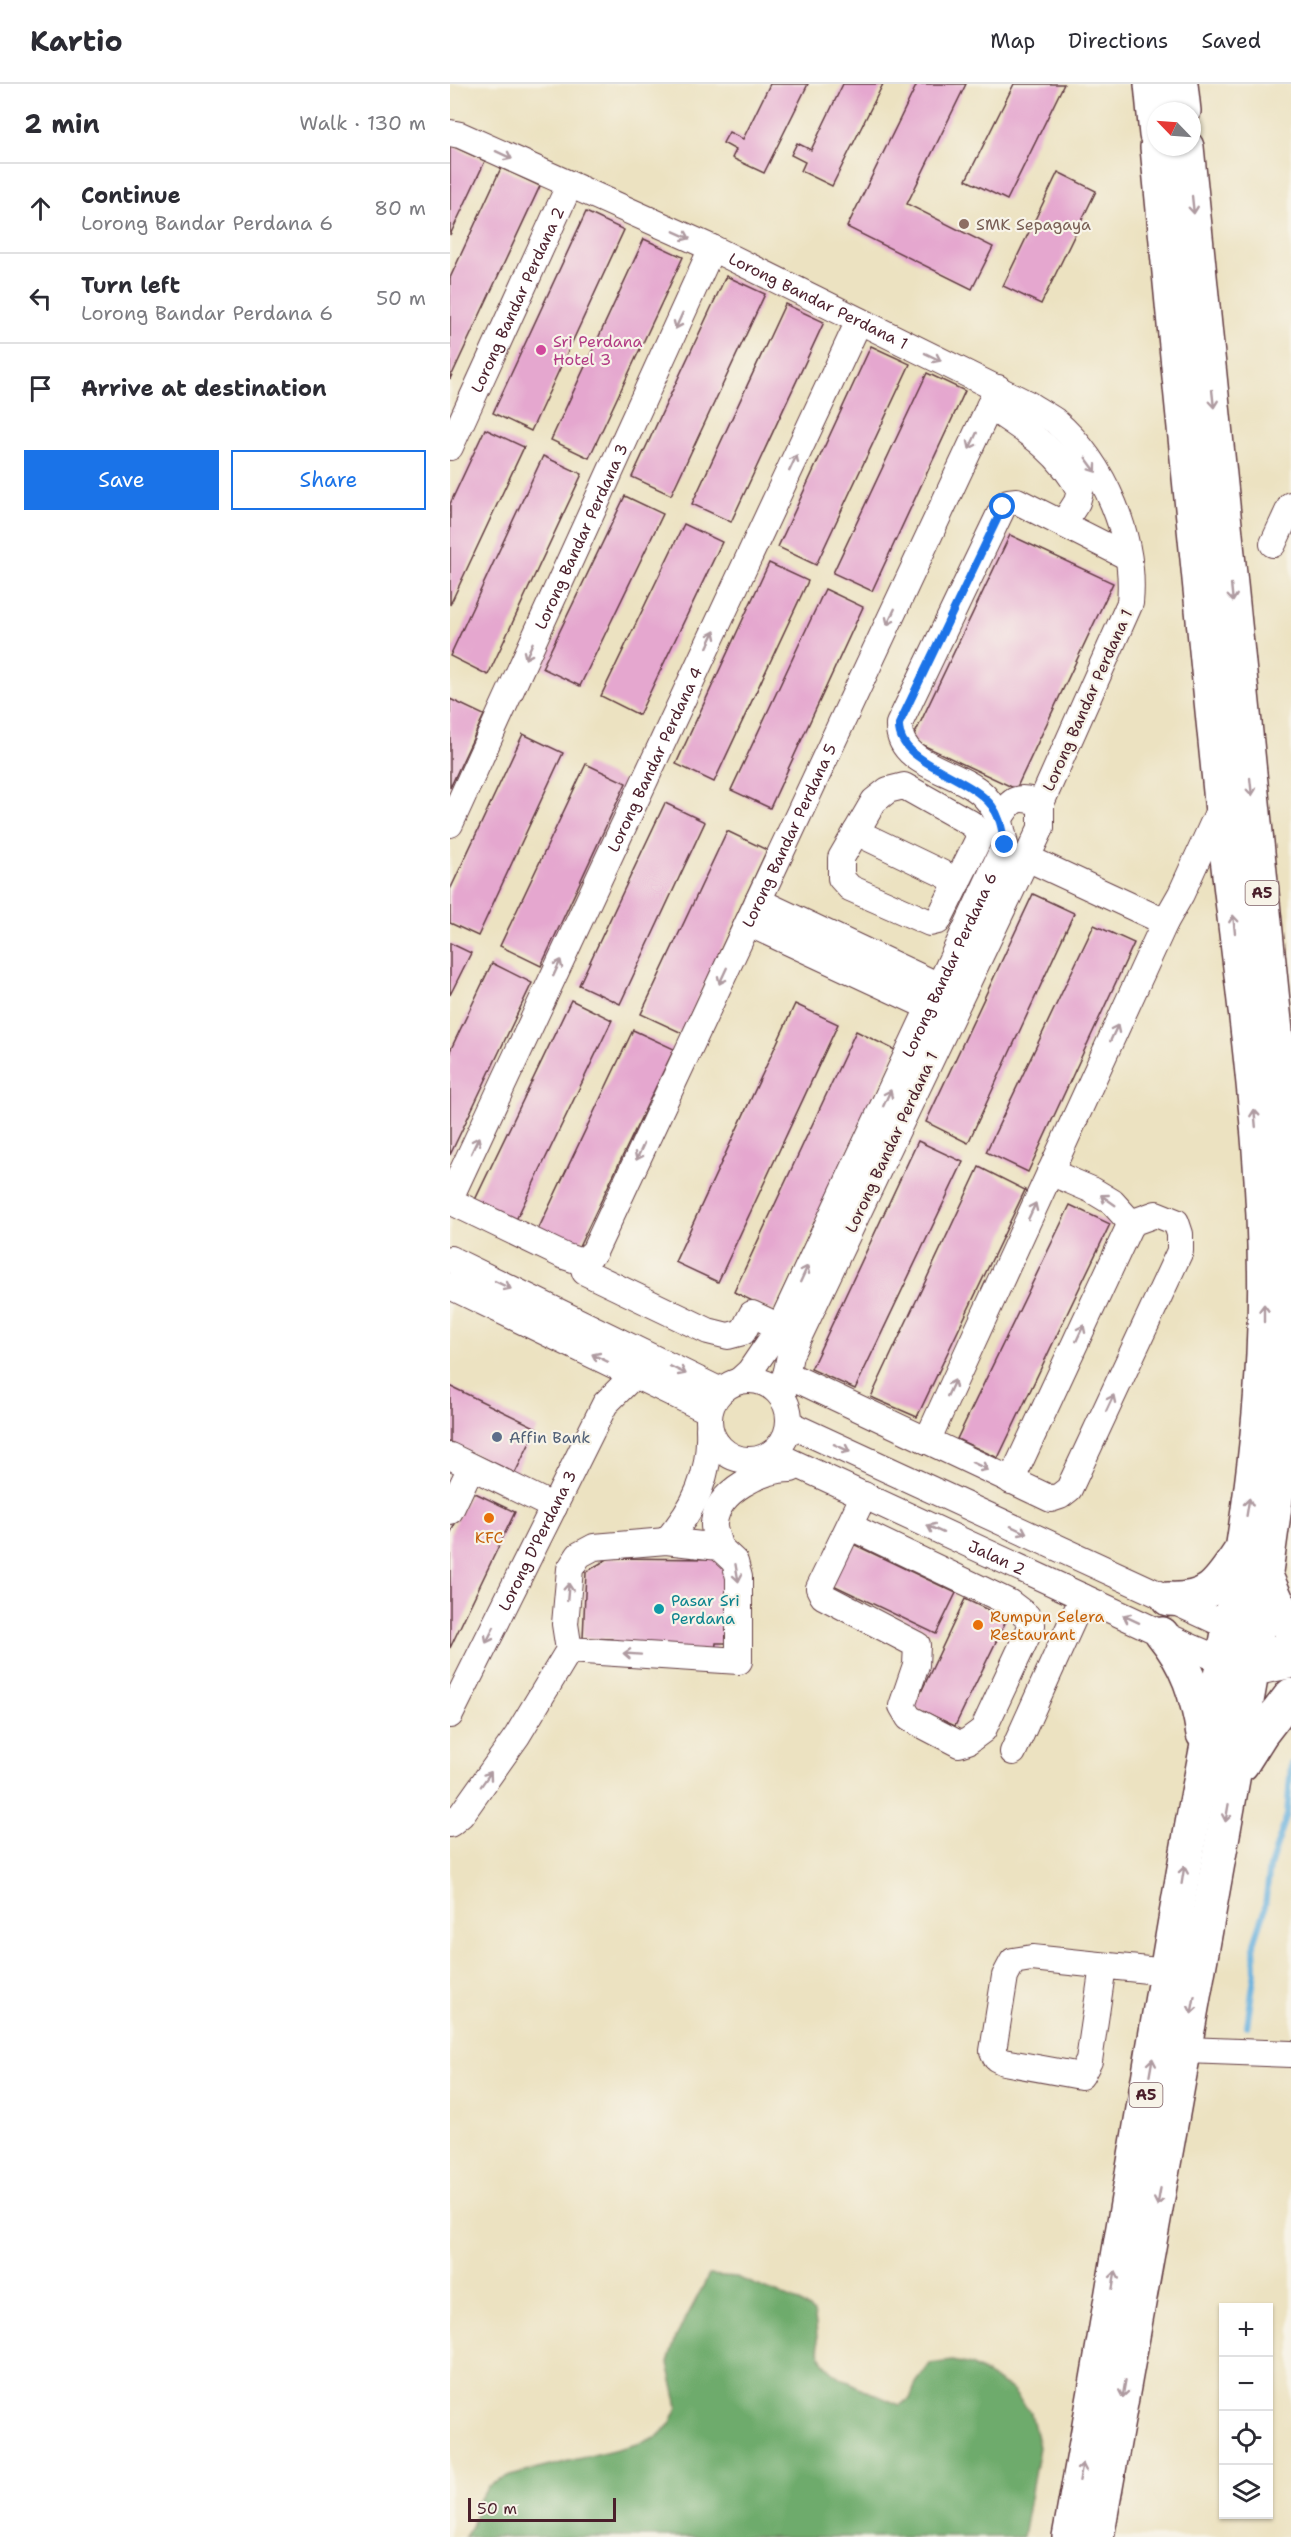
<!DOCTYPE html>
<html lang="en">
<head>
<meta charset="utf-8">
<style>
  :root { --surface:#fff; --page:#f2f2f3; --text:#2b2b33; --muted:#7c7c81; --line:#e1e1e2; --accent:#1a73e8 }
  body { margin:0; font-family:"Shantell Sans",sans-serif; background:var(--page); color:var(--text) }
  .controls { position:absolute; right:18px; bottom:18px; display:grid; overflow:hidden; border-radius:0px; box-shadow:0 2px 4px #0004 }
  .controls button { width:54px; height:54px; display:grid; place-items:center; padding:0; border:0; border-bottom:2px solid var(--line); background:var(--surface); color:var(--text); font:30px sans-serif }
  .compass { position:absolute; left:697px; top:18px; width:54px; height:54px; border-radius:50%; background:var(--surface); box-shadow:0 2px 4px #0004; rotate:295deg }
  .scale { position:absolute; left:18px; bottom:15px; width:148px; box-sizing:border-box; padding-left:6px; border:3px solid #4a1f2b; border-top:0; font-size:16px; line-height:21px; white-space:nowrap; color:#4a1f2b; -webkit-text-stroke:4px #f7f3e8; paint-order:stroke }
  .stop { position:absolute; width:18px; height:18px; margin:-14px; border:4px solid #1a73e8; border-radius:50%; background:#fff }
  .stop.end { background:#1a73e8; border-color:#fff; box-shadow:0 2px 6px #0008 }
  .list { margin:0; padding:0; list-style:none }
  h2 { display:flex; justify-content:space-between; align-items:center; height:78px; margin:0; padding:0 24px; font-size:26px }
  h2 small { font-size:20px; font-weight:400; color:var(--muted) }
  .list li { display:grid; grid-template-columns:39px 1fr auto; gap:18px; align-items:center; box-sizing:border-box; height:90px; padding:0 24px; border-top:2px solid var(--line) }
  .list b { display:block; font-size:22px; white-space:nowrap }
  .list p { margin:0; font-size:20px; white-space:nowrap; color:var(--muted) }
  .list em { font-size:20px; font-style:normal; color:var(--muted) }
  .actions { display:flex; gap:12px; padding:18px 24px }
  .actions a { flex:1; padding:14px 0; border:2px solid var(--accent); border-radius:0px; text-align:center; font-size:21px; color:var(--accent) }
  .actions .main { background:var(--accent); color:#fff }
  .icon { flex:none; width:33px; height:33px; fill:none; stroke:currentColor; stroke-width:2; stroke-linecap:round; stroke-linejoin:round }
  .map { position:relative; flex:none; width:841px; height:2453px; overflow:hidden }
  header { display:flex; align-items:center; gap:36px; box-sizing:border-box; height:84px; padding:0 30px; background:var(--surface); border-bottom:2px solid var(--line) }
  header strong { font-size:28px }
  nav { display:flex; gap:33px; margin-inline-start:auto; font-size:21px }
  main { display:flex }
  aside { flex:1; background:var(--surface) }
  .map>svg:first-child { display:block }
  .forest { fill:#6eab6c; stroke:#5c654c; stroke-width:1.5 }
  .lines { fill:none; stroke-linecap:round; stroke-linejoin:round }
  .stream { stroke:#66b0de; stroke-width:6 }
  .building { fill:#e5a7cf }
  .minor-casing { stroke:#623c42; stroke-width:28 }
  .highway-casing { stroke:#623c42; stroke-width:36 }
  .minor { stroke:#fff; stroke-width:26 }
  .highway { stroke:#fff; stroke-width:33 }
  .oneway { stroke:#ae9aa0 }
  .route { stroke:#1a73e8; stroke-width:8 }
  .education-dot { fill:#8d6e63; stroke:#f7f3e8; stroke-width:2 }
  .hotel-dot { fill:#d1479c; stroke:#f7f3e8; stroke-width:2 }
  .service-dot { fill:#5c6f8a; stroke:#f7f3e8; stroke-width:2 }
  .food-dot { fill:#e8710a; stroke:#f7f3e8; stroke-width:2 }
  .culture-dot { fill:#0f9aa8; stroke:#f7f3e8; stroke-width:2 }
  .labels { text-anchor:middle; stroke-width:4.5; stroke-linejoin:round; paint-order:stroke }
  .shield { fill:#f7f3e8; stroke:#7e5f64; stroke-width:1.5 }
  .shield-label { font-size:15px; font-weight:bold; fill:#4a1f2b }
  .education-label { font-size:16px; fill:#785e54; stroke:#f7f3e8; text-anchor:start }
  .street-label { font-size:16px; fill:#4a1f2b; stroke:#f7f3e8 }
  .hotel-label { font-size:16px; fill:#b23c85; stroke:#f7f3e8; text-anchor:start }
  .service-label { font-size:16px; fill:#4e5e75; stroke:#f7f3e8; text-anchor:start }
  .food-label { font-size:16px; fill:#c56008; stroke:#f7f3e8 }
  .culture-label { font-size:16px; fill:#0d838f; stroke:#f7f3e8; text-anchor:start }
</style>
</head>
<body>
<header>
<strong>Kartio</strong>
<nav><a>Map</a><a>Directions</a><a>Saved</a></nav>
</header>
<main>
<aside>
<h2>2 min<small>Walk · 130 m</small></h2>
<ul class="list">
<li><svg class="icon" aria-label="ahead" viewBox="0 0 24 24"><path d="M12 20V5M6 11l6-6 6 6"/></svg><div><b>Continue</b><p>Lorong Bandar Perdana 6</p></div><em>80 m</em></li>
<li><svg class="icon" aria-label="left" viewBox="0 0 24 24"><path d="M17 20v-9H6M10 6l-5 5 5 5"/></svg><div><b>Turn left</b><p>Lorong Bandar Perdana 6</p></div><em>50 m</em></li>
<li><svg class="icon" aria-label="arrive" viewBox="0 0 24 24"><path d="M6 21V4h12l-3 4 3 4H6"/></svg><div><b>Arrive at destination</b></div></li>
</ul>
<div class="actions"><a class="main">Save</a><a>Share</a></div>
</aside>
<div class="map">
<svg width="841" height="2453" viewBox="0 0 841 2453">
  <rect width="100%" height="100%" fill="#f7f3e8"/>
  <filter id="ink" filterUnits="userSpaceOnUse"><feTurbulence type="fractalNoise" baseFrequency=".0167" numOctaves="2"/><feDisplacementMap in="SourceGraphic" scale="12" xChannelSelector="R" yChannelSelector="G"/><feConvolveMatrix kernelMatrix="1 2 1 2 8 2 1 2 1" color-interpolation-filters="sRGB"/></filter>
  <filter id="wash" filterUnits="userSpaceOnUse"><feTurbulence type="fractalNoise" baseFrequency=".008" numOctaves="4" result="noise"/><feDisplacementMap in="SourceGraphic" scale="24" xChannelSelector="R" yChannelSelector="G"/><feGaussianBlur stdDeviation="1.35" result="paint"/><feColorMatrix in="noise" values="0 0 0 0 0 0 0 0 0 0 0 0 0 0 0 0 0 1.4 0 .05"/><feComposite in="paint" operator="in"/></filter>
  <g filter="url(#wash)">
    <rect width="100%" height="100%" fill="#ece2c1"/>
    <path class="forest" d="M259,2191l27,2 63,25 15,11c4,14 1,34 9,47 10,20 57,36 77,45l10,-6 6,-16 14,-19 22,-3 19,4 40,24 20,24 8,34 -16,90h-558l7,-10 7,-27 9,-14 22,-10 131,-33 17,-7 12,-12 8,-17 -10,-44 8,-26z"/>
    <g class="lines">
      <polyline class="stream" points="797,1942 805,1887 804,1859 814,1829 820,1782 837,1731 841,1680"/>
    </g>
    <g id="blocks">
      <g class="building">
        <polygon points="320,0 358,0 314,89 282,74 286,66 273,59 279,48 293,55"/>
        <polygon points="393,0 433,0 382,102 351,87 355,78 341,71 347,59 361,66"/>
        <polygon points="467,0 516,0 457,120 543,163 522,205 397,143"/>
        <polygon points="564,0 614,0 557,116 516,96"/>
        <polygon points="0,61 35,77 0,151"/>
        <polygon points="51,84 90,102 0,295 0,194"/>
        <polygon points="608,88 646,107 591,220 553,202"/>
        <polygon points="136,128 174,146 81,347 43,329"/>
        <polygon points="194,155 233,173 139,374 101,356"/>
        <polygon points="276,192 315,210 221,411 182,393"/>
        <polygon points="335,220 374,238 281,438 242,420"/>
        <polygon points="421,262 460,280 366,481 328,463"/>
        <polygon points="477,289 515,307 422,507 383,489"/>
        <polygon points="35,345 74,363 0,521 0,420"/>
        <polygon points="93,372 132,390 38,591 0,572"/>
        <polygon points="175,412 213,430 130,602 92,584"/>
        <polygon points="234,440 272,458 189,631 151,612"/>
        <polygon points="560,451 663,499 566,705 462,656"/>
        <polygon points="319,479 358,497 264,698 226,680"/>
        <polygon points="375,505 413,523 320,724 281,706"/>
        <polygon points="0,615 34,631 0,704"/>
        <polygon points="73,650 113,669 28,852 0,839 0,806"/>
        <polygon points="136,680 176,699 91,882 50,862"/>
        <polygon points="215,719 255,738 170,920 129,901"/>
        <polygon points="277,747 317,766 232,949 191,930"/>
        <polygon points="583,810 624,829 518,1059 476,1038"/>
        <polygon points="644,841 684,859 578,1088 536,1068"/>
        <polygon points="0,859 21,869 0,911"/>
        <polygon points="42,879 82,899 0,1071 0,967"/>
        <polygon points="121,916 162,936 65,1138 24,1118"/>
        <polygon points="345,920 388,940 268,1198 225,1178"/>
        <polygon points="183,946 224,965 127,1167 87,1148"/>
        <polygon points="406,947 445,966 323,1227 284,1208"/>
        <polygon points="468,1057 513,1078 405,1305 361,1285"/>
        <polygon points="529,1083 575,1106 467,1333 421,1313"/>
        <polygon points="620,1121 660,1140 548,1374 507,1355"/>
        <polygon points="0,1302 87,1344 65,1389 0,1358"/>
        <polygon points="21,1407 65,1428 0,1564 0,1450"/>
        <polygon points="399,1458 506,1509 486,1550 379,1499"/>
        <polygon points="159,1474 265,1475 285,1496 282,1559 266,1559 265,1568 162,1564 162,1555 133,1554 136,1488"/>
        <polygon points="515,1515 557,1535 505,1642 464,1623"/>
      </g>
    </g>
  </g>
  <g filter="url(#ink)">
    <use href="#blocks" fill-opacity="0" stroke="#623c42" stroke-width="1.5"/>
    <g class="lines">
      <defs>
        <g id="minor">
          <path id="s1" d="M0,49l10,2 252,113 316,156c8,6 19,11 27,17 50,43 81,118 75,182l-89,200v25l-251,527 -8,42"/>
          <path d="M539,322c37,25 70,44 91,85l-3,11 -14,22"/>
          <path id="s2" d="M0,363l119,-261"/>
          <polyline points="823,460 841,421"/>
          <polygon points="454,702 520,739 526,744 529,754 488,837 480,839 400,804 391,794 391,774 424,717 438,706"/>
          <path d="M550,734c13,-21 17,-22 41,-15"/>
          <path id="s3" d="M0,740l262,-576"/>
          <polyline points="406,748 508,797"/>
          <polyline points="577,774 715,838"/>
          <polyline points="308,817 489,902"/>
          <polyline points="298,839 479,923"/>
          <path id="s4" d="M0,1114l409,-877"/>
          <path id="s5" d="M0,1117l114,55 18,6 12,-10 404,-864"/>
          <polyline points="0,1175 271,1307"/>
          <polyline points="132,1178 135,1188 258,1247 278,1252 293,1248 302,1230 330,1243"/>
          <polyline points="0,1202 259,1327"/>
          <polyline points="336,1290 601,1415 610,1412 619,1405 730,1167 730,1150 726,1138 706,1130 681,1139 662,1118 642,1106 600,1088"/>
          <circle cx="299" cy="1336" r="40"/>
          <path id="s6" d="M289,1297l11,-10 30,-44 225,-482c-3,-14 -4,-27 -13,-39 -4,-6 -10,-13 -16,-17 -25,-19 -79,-26 -77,-65l104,-217 5,-5 9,-1 111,56"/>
          <polyline points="339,1340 808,1556 841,1580"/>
          <polyline points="477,1357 715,838 731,810 771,722"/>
          <path id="s7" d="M322,1369l421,195 59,25 39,-8"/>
          <polyline points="0,1372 104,1423"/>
          <polyline points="561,1397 681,1139"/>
          <polyline points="0,1427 21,1383"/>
          <polyline points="399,1442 560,1519 577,1532 582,1541 533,1646 518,1657 509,1660 459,1634 452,1622 466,1581 467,1561 373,1512 369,1504 414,1411"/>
          <path d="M216,1457c29,-33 45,-67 43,-112"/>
          <path d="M269,1463c-1,-7 -6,-17 -5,-24 3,-32 48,-54 77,-54"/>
          <path id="s8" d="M0,1631l155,-311 29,-29"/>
          <polyline points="563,1668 633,1513"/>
          <polyline points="0,1740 11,1731 67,1652 119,1566 115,1540 120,1485 129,1471 144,1463 216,1457 269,1463 285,1478 289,1493 289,1577 119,1566"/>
          <polyline points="653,1882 639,1977 631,1992 554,1978 546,1974 543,1967 555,1892 563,1877 582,1874 717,1888"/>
          <polyline points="736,1966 841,1970"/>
        </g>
        <g id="highway">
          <polyline points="701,0 706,51"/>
          <polyline points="731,0 734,27"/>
          <polyline points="816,1492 841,1548"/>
          <path d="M718,1515c41,2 50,-15 71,-46"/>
          <path d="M712,1550c25,30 35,62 41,100"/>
          <polyline points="792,1680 811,1650 841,1611"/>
          <path d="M619,2453c41,-223 76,-446 115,-669 30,-170 71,-341 79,-514 9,-178 -21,-356 -40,-532 -24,-224 -44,-450 -66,-675"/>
          <polyline points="647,2453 802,1589 831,1379 841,1266 841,1138 833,1017 737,63"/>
        </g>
      </defs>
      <use href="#minor" class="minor-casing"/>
      <use href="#highway" class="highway-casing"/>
      <use href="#minor" class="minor"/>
      <use href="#highway" class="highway"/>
    </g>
    <defs><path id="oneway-shaft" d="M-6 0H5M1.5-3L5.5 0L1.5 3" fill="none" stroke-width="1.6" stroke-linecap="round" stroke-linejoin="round" transform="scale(1.5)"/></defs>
    <g class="oneway">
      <use href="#oneway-shaft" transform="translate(54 71) rotate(25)"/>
      <use href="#oneway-shaft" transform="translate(743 121) rotate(84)"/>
      <use href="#oneway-shaft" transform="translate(232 151) rotate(24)"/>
      <use href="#oneway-shaft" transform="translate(229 237) rotate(114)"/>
      <use href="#oneway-shaft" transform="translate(483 273) rotate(26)"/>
      <use href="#oneway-shaft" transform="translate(763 315) rotate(84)"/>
      <use href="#oneway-shaft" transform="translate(523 357) rotate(115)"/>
      <use href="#oneway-shaft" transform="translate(343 379) rotate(-65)"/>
      <use href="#oneway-shaft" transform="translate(641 381) rotate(54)"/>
      <use href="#oneway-shaft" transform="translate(782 509) rotate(84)"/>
      <use href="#oneway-shaft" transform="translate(441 533) rotate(115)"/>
      <use href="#oneway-shaft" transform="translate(261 555) rotate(-65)"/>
      <use href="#oneway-shaft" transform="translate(79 567) rotate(114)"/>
      <use href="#oneway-shaft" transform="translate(801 703) rotate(84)"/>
      <use href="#oneway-shaft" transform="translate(784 840) rotate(-96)"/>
      <use href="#oneway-shaft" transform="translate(107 884) rotate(-65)"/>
      <use href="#oneway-shaft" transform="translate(273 892) rotate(115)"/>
      <use href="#oneway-shaft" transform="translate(664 949) rotate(-65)"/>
      <use href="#oneway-shaft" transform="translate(437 1014) rotate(-65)"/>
      <use href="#oneway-shaft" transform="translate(805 1034) rotate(-95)"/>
      <use href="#oneway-shaft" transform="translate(25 1061) rotate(-65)"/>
      <use href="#oneway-shaft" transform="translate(190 1068) rotate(115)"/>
      <use href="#oneway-shaft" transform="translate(658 1116) rotate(-145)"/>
      <use href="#oneway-shaft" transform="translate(582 1127) rotate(-65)"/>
      <use href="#oneway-shaft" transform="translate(354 1190) rotate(-65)"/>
      <use href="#oneway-shaft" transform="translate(53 1201) rotate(26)"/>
      <use href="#oneway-shaft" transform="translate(814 1229) rotate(-90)"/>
      <use href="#oneway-shaft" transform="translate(630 1249) rotate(-65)"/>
      <use href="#oneway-shaft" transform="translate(150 1274) rotate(-154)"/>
      <use href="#oneway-shaft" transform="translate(228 1286) rotate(26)"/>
      <use href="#oneway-shaft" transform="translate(501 1304) rotate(-65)"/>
      <use href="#oneway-shaft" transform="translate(660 1319) rotate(-65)"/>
      <use href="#oneway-shaft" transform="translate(392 1364) rotate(25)"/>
      <use href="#oneway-shaft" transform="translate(530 1382) rotate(25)"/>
      <use href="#oneway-shaft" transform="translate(798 1423) rotate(-81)"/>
      <use href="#oneway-shaft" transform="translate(485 1445) rotate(-155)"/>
      <use href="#oneway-shaft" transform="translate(569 1446) rotate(25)"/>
      <use href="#oneway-shaft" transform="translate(287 1489) rotate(80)"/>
      <use href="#oneway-shaft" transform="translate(118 1508) rotate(-85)"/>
      <use href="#oneway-shaft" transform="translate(681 1535) rotate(-155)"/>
      <use href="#oneway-shaft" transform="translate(40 1551) rotate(117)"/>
      <use href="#oneway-shaft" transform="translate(182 1570) rotate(-176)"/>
      <use href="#oneway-shaft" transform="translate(36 1695) rotate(-55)"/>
      <use href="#oneway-shaft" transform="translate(777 1729) rotate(100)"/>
      <use href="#oneway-shaft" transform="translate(733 1791) rotate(-81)"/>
      <use href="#oneway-shaft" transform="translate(743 1921) rotate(100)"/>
      <use href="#oneway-shaft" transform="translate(701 1983) rotate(-80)"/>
      <use href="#oneway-shaft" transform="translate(709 2113) rotate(100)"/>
      <use href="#oneway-shaft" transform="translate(664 2196) rotate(-80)"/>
      <use href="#oneway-shaft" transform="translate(674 2305) rotate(100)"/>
      <use href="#oneway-shaft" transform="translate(631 2388) rotate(-80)"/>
    </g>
  </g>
  <g class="lines" filter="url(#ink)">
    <path class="route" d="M553,423l-104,217c-2,40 69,50 93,82 9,12 10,25 13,39"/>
  </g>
  <circle class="education-dot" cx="514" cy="140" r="6"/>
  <circle class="hotel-dot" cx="91" cy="266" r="6"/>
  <circle class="service-dot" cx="47" cy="1353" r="6"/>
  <g class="food-dot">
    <circle cx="39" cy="1434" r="6"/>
    <circle cx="528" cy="1541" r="6"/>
  </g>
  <circle class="culture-dot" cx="209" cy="1525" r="6"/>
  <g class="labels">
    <g class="shield">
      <rect x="795.5" y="797" width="33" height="24" rx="4.5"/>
      <rect x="679.5" y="1999" width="33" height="24" rx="4.5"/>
    </g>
    <g class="shield-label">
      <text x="812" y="814">A5</text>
      <text x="696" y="2016">A5</text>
    </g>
    <g class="education-label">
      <text x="526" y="146">SMK Sepagaya</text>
    </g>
    <g class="street-label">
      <text dy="6" stroke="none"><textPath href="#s2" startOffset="162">Lorong Bandar Perdana 2</textPath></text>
      <text dy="6" stroke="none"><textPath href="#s1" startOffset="405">Lorong Bandar Perdana 1</textPath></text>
      <text dy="6" stroke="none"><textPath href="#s3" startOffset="316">Lorong Bandar Perdana 3</textPath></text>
      <text transform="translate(637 616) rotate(-66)" y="6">Lorong Bandar Perdana 1</text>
      <text dy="6" stroke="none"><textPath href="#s4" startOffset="484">Lorong Bandar Perdana 4</textPath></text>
      <text dy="6" stroke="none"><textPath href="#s5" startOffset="621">Lorong Bandar Perdana 5</textPath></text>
      <text dy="6" stroke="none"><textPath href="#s6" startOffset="468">Lorong Bandar Perdana 6</textPath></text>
      <text transform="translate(441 1058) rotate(-65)" y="6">Lorong Bandar Perdana 1</text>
      <text dy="6" stroke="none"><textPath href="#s8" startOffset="195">Lorong D'Perdana 3</textPath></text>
      <text dy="6" stroke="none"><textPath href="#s7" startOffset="248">Jalan 2</textPath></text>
    </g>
    <g class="hotel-label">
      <text x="103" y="263">Sri Perdana<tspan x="103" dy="18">Hotel 3</tspan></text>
    </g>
    <g class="service-label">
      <text x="59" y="1359">Affin Bank</text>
    </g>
    <g class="food-label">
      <text x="39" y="1459">KFC</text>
      <text x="540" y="1538" text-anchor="start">Rumpun Selera<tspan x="540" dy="18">Restaurant</tspan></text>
    </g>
    <g class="culture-label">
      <text x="221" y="1522">Pasar Sri<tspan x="221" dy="18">Perdana</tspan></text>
    </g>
  </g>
</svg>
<div class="controls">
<button>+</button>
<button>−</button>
<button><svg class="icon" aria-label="locate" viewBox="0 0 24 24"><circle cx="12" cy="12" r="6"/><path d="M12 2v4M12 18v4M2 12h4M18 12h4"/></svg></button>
<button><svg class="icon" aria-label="layers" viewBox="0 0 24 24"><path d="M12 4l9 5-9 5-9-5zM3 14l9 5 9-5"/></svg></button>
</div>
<svg class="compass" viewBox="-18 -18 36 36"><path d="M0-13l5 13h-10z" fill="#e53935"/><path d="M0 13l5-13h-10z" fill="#7c7c81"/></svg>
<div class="scale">50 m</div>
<div class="stop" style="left:553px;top:423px"></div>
<div class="stop end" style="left:555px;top:761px"></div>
</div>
</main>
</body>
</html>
